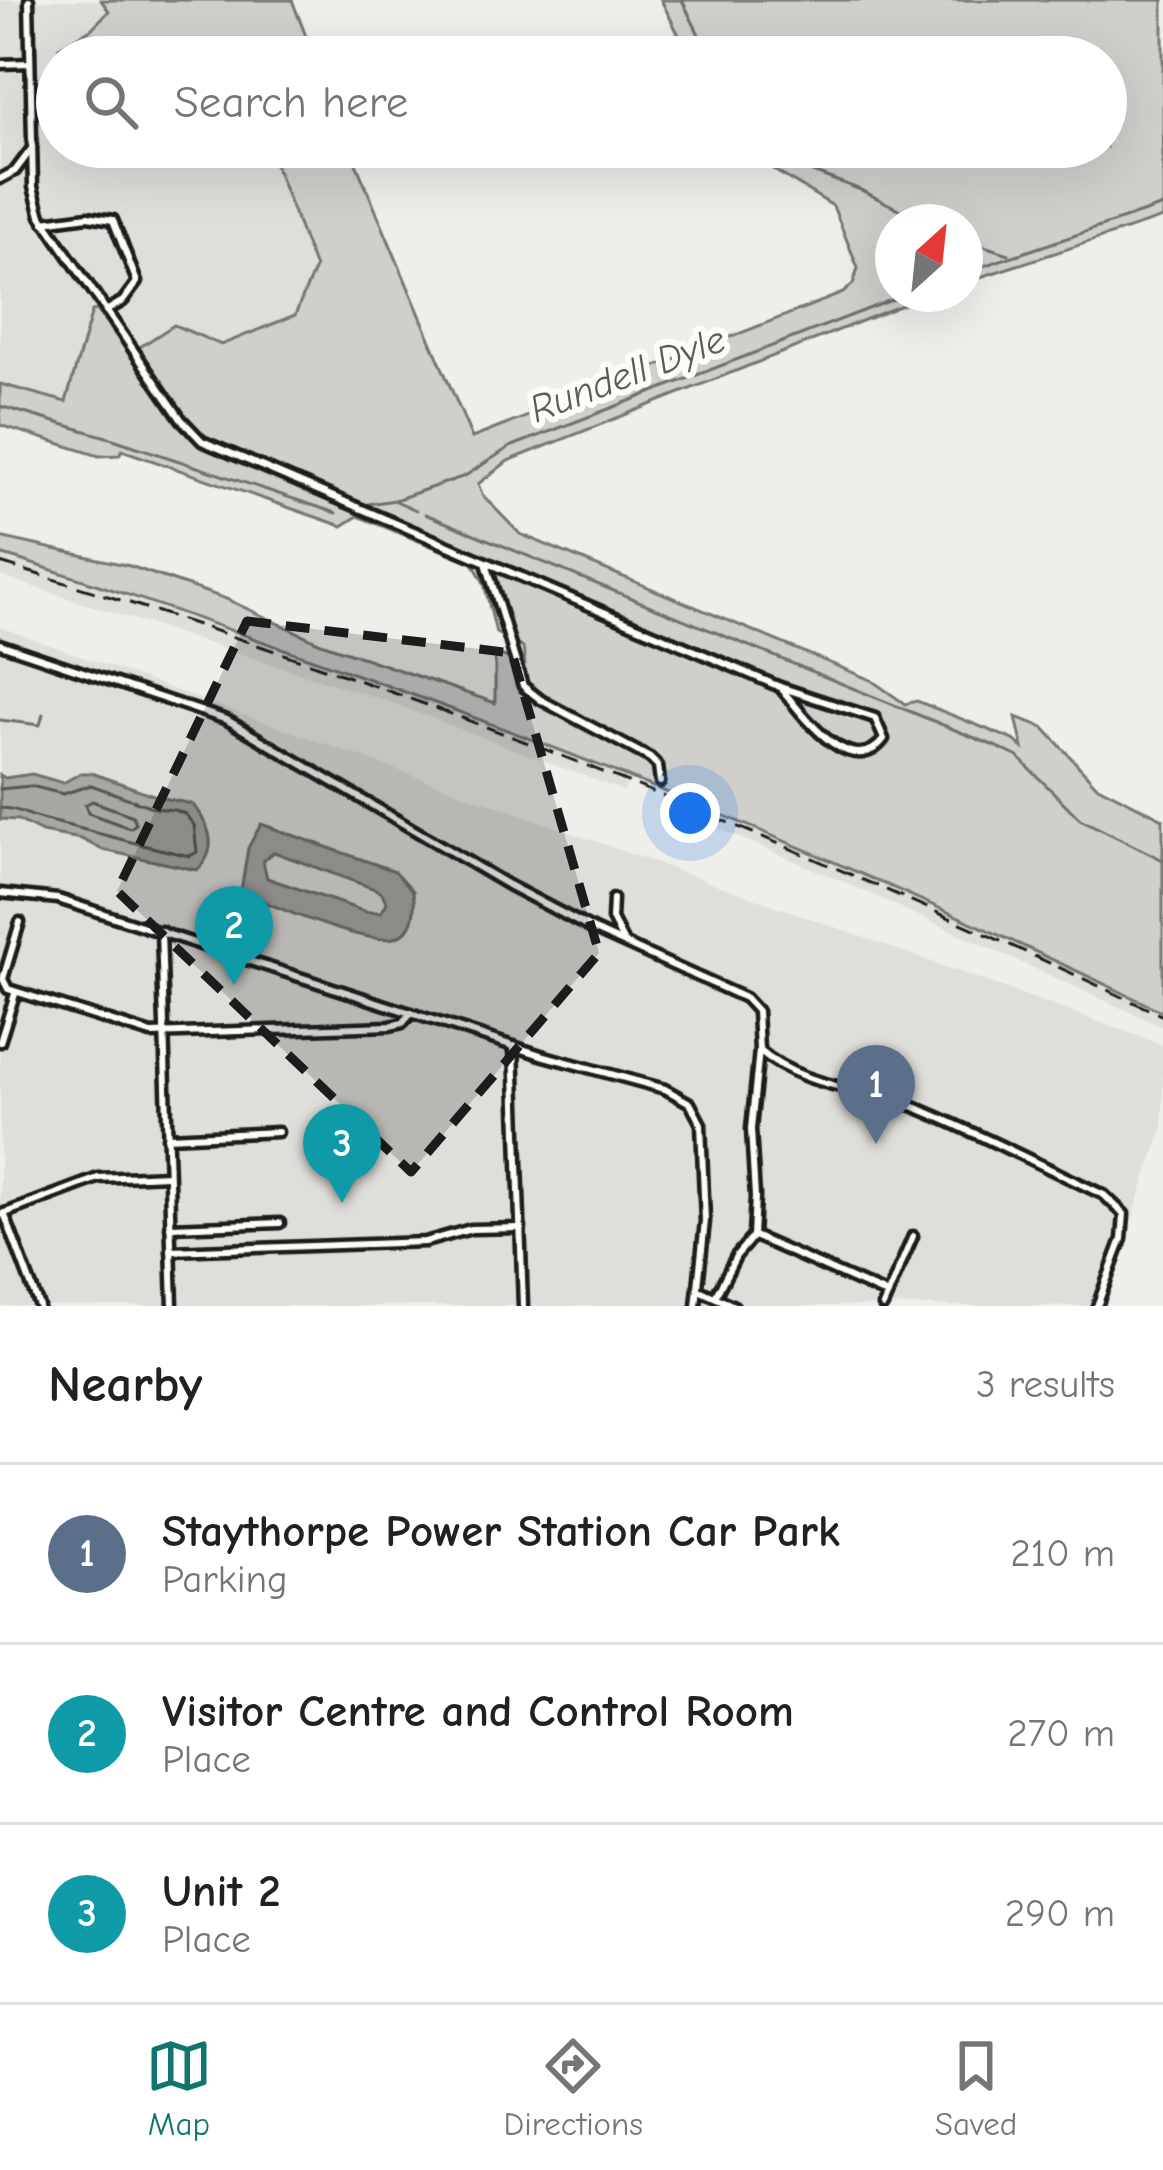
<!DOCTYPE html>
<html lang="en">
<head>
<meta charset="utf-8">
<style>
  :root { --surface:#fff; --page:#f6f6f6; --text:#202124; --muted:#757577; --line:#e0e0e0; --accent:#0f766e }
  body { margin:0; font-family:"Comic Neue",sans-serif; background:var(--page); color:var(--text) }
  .compass { position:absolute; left:875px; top:204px; width:108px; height:108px; border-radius:50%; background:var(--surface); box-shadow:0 12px 48px #0002; rotate:27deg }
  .you { position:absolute; left:690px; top:813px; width:42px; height:42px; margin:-30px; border:9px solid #fff; border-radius:50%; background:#1a73e8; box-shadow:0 0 0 18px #1a73e833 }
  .badge { display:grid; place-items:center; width:78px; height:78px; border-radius:50%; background:var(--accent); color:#fff; font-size:39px; font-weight:700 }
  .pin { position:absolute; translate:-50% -99px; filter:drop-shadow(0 3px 6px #0008) }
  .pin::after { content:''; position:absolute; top:63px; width:42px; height:36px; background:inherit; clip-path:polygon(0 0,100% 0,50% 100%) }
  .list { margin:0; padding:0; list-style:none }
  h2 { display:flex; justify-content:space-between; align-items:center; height:156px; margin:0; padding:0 48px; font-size:51px }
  h2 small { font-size:39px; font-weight:400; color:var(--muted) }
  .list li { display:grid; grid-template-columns:78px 1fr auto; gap:36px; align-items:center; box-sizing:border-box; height:180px; padding:0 48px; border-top:3px solid var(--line) }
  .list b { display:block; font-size:45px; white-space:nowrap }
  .list p { margin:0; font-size:39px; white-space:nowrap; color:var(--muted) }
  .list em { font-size:39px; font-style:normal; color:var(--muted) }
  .icon { flex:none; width:66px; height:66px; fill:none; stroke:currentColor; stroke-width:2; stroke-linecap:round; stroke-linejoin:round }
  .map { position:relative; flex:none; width:1163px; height:1306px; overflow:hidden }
  .search { position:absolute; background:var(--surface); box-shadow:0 12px 48px #0002; left:36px; right:36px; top:36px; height:132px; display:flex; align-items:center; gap:30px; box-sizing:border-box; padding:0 42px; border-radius:66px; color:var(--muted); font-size:45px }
  .sheet { height:696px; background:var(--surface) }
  nav { display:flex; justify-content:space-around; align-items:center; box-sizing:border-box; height:168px; border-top:3px solid var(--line); background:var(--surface); font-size:33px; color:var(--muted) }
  nav a { display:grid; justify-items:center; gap:6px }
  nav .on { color:var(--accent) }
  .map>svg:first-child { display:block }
  .built { fill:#e0deda }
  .green { fill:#d0cfcc; stroke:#767674; stroke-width:3 }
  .water { fill:#a8a7a3; stroke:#706f6d; stroke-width:3; fill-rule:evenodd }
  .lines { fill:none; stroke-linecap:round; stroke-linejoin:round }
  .shore { stroke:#545452; stroke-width:3 }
  .stream { stroke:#706f6d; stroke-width:3 }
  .service-casing { stroke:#1c1c1c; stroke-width:15 }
  .service { stroke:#fdfcf7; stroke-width:6 }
  .rail { stroke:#1c1c1c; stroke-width:3; stroke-dasharray:18 9; stroke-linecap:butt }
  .marked { fill:#1c1c1c; fill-opacity:0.2; stroke:#1c1c1c; stroke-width:9; stroke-dasharray:24 15; stroke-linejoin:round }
  .labels { text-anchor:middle; stroke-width:12; stroke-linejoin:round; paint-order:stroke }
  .water-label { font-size:39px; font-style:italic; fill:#5b5b59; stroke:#fdfcf7 }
</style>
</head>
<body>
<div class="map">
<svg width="1163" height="1306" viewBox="0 0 1163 1306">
  <rect width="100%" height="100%" fill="#f0eeea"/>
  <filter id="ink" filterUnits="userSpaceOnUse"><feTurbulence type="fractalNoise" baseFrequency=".00833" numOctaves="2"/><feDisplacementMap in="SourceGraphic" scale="24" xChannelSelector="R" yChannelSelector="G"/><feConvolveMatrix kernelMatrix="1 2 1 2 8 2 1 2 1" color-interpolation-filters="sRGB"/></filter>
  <g filter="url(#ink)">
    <g class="built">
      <polygon points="0,0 118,0 284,57 57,57 57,147 324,147 392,330 101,441 0,414"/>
      <polygon points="0,554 372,679 630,776 624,791 389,702 0,576"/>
      <polygon points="0,627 1163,1045 1163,1127 1103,1306 0,1306"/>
      <polygon points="678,795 835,860 1052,958 1163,1012 1163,1027 844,882 672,809"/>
    </g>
    <g class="green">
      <polygon points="101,0 292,0 314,57 108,57 101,38 83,50 59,57 59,47 91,29 109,11"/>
      <path d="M661,0h502v218l-198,64v-60h-72v72h37l-422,167 -30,23 5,12 37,38 351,146 34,24 12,-3 97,39 9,8 -7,-31 27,10 53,58 67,34v193c-281,-136 -567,-254 -862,-357 -100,-35 -200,-71 -301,-101v-17l130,29 96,33 95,44 174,60v-50l30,11 -2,-16 -27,-15 -12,-50 -11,-20 -115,-47 -16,10 -220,-76 -3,5 -20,1 -99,-31v-41l66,18 26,-91 5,-1 32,44 45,-29 47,20 74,-30 20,-47 -47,-121h81l123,291 371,-145 10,-9 5,-16 -25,-62 -59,-36 -21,-23h353v-90h-416z"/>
    </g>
    <g class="water">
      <path d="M81,773h11l67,24 33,7c17,20 28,45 5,66l-94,-20 -22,-11 -39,-7 -24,-12 -18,-1v-44l5,3 27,-4 31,9z"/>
      <path d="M261,824l134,47 18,20c3,18 2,41 -19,47 -30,7 -124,-33 -153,-47l7,-43zM274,852l101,37 7,4 5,10 -6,9h-15l-99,-34 -4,-17z"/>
    </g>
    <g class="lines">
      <g class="shore">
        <path d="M0,789l31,-3 32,8 28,-9 64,23 19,2 11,4 9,11 3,27 -7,4c-49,-10 -97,-25 -145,-36 -18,-4 -26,-12 -45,-12"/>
        <polygon points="92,801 133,816 136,824 130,828 88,813 85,805"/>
      </g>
      <g class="stream">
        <polyline points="682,0 710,57"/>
        <polyline points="778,147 802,168 861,190 924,222"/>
        <polyline points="965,240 1009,254"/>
        <polyline points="965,272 1163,206"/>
        <polyline points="0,406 110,438 336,513"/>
        <polyline points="396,501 416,510"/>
        <polyline points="368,504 395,500 465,476 510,447 907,294"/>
        <polyline points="425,514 997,747 1018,757 1080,819 1163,860"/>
        <polyline points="0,720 40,725 43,714"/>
      </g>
      <defs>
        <g id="service">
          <path d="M29,0l4,187 8,29 140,203 21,22 578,246 95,31 9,21c-33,44 -83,-26 -104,-52"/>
          <polyline points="0,64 30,63"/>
          <polyline points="0,179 15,171 30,151"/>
          <polyline points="44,222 88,216 113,220 137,282 123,301 106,311"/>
          <polyline points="486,563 523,686 541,700 650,758 658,766 660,782"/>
          <path d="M0,644l227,76 281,165 84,44 153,69 12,13 2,39c43,38 107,38 158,58 63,26 125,58 187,87l20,19 -2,25 -25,67"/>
          <polyline points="0,893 58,899 541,1055 665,1089 690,1103 701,1124 705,1221 696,1306"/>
          <polyline points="613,899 612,919 623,941"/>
          <polyline points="20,922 3,979 8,989 151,1034 390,1026 403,1023 411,1013"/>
          <polyline points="161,931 173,1306"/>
          <polyline points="0,1042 15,994"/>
          <polyline points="514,1046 523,1306"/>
          <polyline points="167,1137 278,1132"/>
          <polyline points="4,1213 39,1306"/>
          <polyline points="0,1215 98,1178 168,1175"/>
          <polyline points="170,1227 280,1223"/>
          <polyline points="754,1236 888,1295"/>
          <polyline points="171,1251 425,1242 471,1229 521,1228"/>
          <polyline points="699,1290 734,1306"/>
          <polyline points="715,1297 736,1256 753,1236 755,1197 751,1129 759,1050"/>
          <polyline points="883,1306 913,1236"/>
        </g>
      </defs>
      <use href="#service" class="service-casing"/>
      <use href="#service" class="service"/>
      <path class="rail" d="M0,563c403,120 783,273 1163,453"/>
    </g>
  </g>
  <path class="marked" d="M247,621l265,32 87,300 -188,219 -294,-281z"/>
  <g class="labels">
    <g class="water-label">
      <text transform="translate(627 373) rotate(-21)" y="14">Rundell Dyle</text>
    </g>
  </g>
</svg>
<svg class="compass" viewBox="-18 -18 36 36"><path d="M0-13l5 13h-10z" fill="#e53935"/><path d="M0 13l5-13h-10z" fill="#757577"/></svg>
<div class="you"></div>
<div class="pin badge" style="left:876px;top:1144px;background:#5c6f8a">1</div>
<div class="pin badge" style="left:234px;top:985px;background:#0f9aa8">2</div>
<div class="pin badge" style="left:342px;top:1203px;background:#0f9aa8">3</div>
<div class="search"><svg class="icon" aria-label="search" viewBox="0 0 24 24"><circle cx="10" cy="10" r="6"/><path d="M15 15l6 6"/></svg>Search here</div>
</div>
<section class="sheet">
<h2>Nearby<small>3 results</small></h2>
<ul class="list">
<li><span class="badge" style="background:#5c6f8a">1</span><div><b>Staythorpe Power Station Car Park</b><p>Parking</p></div><em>210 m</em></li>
<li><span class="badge" style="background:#0f9aa8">2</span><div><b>Visitor Centre and Control Room</b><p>Place</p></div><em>270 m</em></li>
<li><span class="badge" style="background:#0f9aa8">3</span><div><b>Unit 2</b><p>Place</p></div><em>290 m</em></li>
</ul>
</section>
<nav>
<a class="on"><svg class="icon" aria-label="map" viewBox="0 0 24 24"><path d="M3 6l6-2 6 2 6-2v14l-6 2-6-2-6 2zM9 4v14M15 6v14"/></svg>Map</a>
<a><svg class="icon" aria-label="directions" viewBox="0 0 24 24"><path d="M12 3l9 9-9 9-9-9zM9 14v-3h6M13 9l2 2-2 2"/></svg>Directions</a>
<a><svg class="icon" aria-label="saved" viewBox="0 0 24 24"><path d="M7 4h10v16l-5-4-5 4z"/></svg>Saved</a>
</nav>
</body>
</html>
